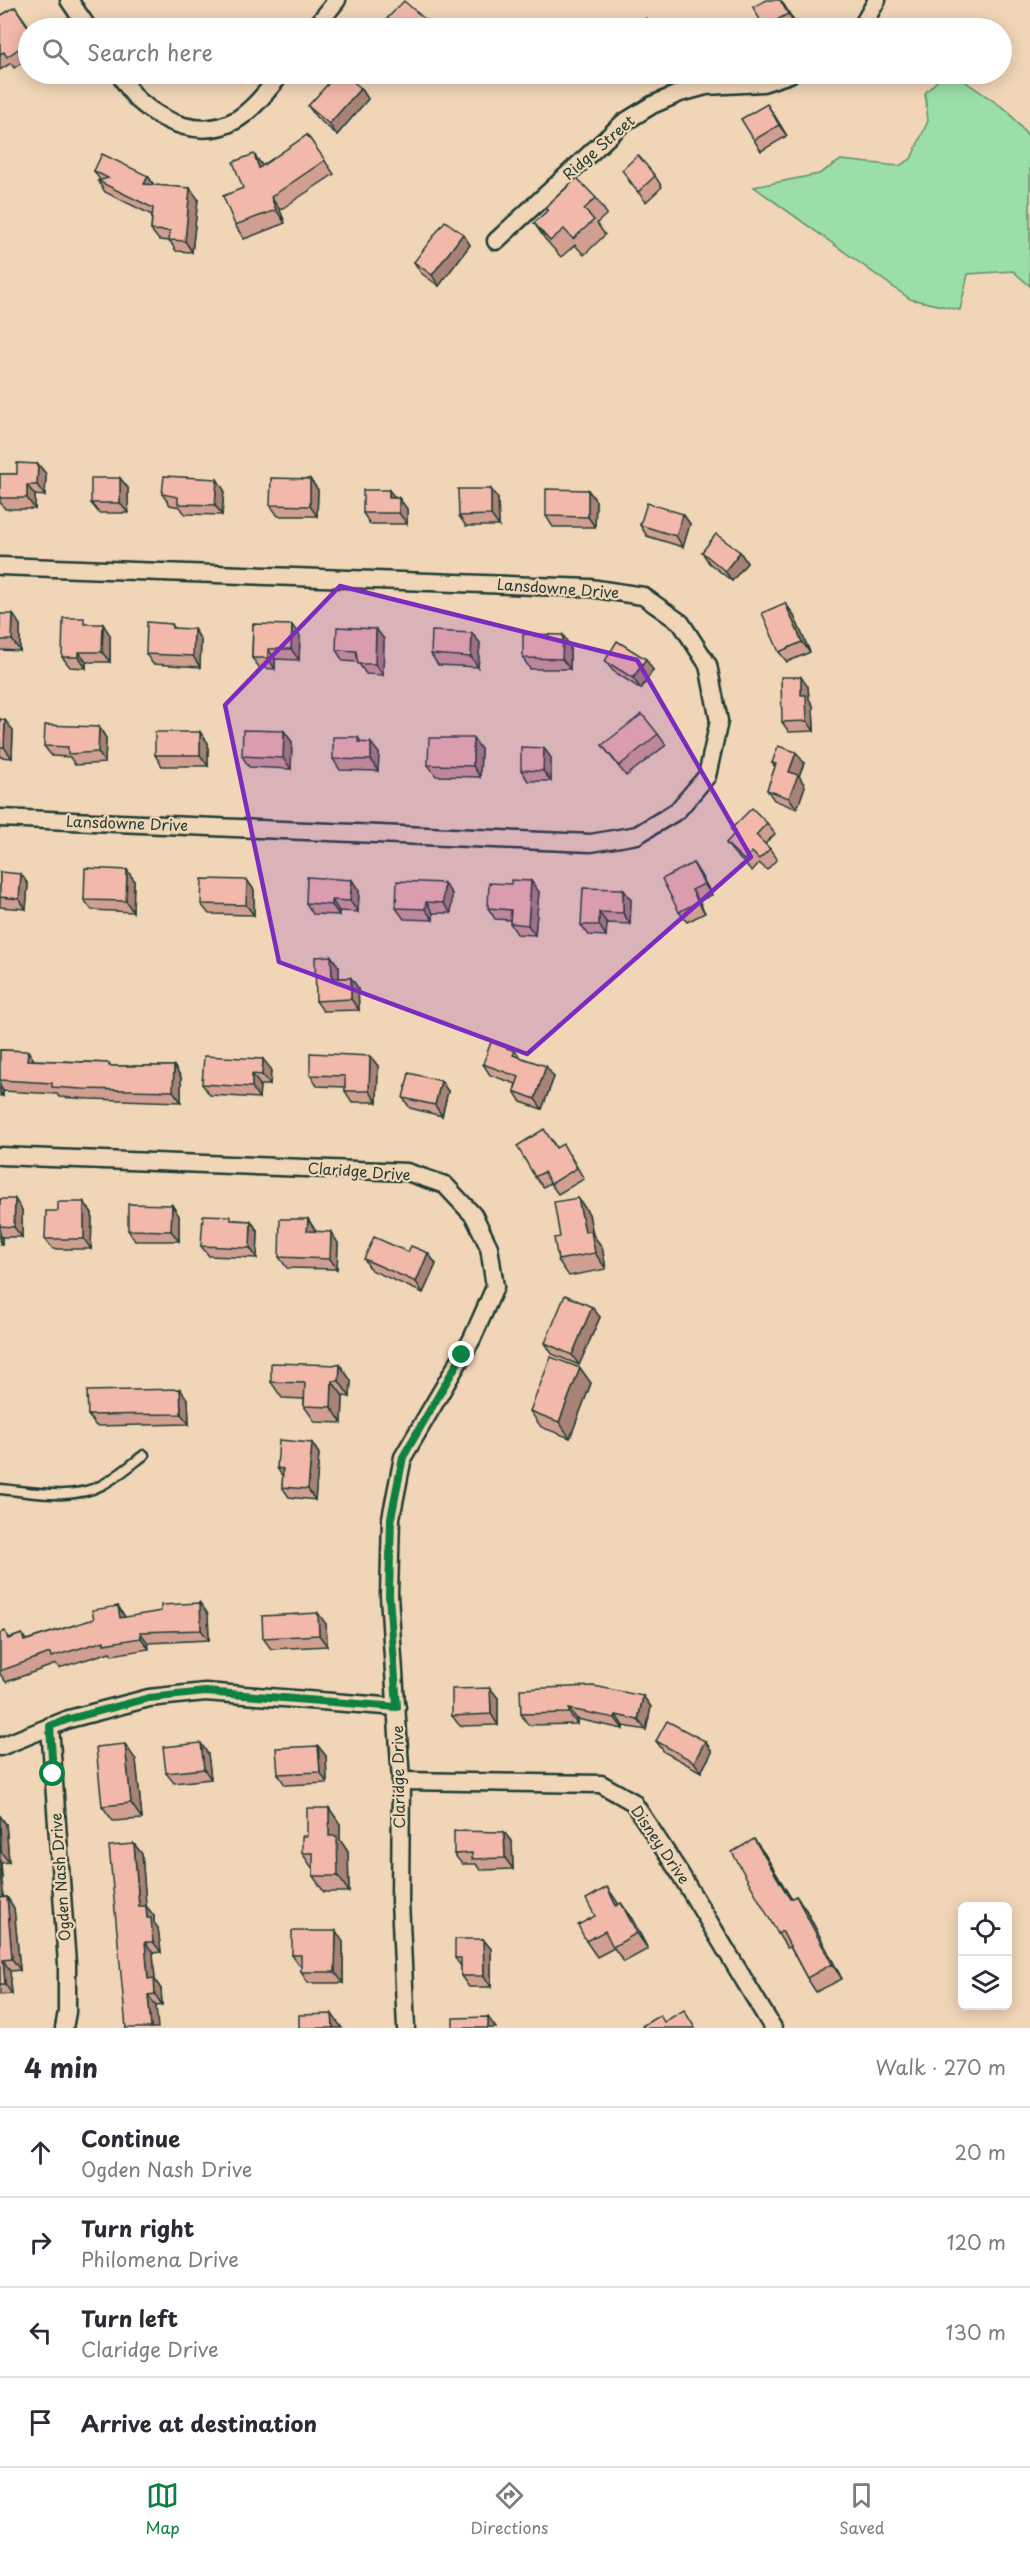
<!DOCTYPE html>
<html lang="en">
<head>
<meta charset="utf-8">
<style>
  :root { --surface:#fff; --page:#f2f2f3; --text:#2b2b33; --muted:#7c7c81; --line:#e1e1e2; --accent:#0b8043 }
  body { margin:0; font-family:"Playpen Sans",sans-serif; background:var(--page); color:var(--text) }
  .controls { position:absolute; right:18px; bottom:18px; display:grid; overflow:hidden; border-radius:9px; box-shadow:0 3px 15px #0003 }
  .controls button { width:54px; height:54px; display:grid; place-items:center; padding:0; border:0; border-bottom:2px solid var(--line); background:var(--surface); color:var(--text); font:30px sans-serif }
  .stop { position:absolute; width:18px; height:18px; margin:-14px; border:4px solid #0b8043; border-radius:50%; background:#fff }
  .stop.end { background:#0b8043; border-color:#fff; box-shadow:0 2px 6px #0008 }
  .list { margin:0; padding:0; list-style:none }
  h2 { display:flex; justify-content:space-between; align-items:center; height:78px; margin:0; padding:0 24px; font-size:26px }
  h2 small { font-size:20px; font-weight:400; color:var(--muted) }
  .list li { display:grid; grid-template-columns:39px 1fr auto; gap:18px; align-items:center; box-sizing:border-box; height:90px; padding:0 24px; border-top:2px solid var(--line) }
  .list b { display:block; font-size:22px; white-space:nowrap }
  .list p { margin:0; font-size:20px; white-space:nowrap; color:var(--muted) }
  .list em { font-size:20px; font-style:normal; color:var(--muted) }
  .icon { flex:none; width:33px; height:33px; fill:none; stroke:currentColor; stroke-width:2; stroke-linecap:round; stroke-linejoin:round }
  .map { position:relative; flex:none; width:1030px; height:2028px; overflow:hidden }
  .search { position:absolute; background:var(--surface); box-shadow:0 3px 15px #0003; left:18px; right:18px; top:18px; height:66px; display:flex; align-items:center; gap:15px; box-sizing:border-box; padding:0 21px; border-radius:33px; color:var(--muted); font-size:22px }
  .sheet { height:438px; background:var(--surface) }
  nav { display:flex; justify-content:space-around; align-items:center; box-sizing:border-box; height:84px; border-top:2px solid var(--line); background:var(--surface); font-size:16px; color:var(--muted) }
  nav a { display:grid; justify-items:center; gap:3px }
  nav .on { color:var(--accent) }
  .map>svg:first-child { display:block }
  .green { fill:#9cdea8; stroke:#5e8e6e; stroke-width:1.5 }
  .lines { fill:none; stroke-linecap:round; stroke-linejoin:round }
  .service-casing { stroke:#1f3d34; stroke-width:13 }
  .minor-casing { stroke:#1f3d34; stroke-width:21 }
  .service { stroke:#f1d5b7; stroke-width:8 }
  .minor { stroke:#f1d5b7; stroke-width:16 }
  .wall { fill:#d09f92; stroke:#1f3d34; stroke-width:1.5 }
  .shaded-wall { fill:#a98277; stroke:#1f3d34; stroke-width:1.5 }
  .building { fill:#f2b9aa; stroke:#1f3d34; stroke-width:1.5 }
  .route { stroke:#0b8043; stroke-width:8 }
  .marked { fill:#7b2cbf; fill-opacity:0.2; stroke:#7b2cbf; stroke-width:4.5; stroke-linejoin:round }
  .labels { text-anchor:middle; stroke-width:4.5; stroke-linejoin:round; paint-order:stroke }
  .street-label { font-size:15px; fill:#1f3d34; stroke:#f1d5b7 }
</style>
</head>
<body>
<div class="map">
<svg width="1030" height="2028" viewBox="0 0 1030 2028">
  <rect width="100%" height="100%" fill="#f1d5b7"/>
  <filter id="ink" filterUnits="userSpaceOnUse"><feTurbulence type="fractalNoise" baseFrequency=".0167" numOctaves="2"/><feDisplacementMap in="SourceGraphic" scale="12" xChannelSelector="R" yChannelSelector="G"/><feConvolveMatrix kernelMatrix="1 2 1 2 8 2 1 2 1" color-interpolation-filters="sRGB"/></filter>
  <g filter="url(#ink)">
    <polygon class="green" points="944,74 957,76 1008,111 1030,139 1030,286 1013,271 968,274 960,310 910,299 754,187 819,174 841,160 899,166 911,159 928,121 925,93"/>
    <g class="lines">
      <defs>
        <path id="service" d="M0,1489c33,3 71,12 102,-4 15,-8 29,-20 42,-30"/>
        <g id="minor">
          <polyline points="69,0 88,28"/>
          <polyline points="315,28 337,0"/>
          <polyline points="861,28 877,0"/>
          <path d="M119,74c6,8 12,19 19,26 27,24 64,39 98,20 18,-11 32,-30 45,-46"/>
          <polyline points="496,241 623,123 652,105 680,93 706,86 763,83 790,74"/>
          <polyline points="0,566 590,588 643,596 681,623 708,665 719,721 707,776 677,811 637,835 591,843 0,818"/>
          <polyline points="0,1156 407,1172 445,1185 474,1216 489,1247 495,1287 472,1339 403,1457 391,1518 389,1595 401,1781 400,1901 406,2028"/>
          <polyline points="50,1726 67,1964 67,2012 64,2028"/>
          <polyline points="0,1747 69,1719 149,1698 205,1692 397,1707"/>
          <polyline points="401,1781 601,1784 633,1802 679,1872 773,2028"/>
        </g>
      </defs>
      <use href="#service" class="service-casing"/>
      <use href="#minor" class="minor-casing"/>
      <use href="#service" class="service"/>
      <use href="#minor" class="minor"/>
    </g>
    <g class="wall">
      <polygon points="784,5 796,25 789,28 765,28 753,7"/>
      <polygon points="15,7 30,28 28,28 28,58 14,68 11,63 0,70 0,16"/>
      <polygon points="668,74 675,74 671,77"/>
      <polygon points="361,88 368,99 337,135 316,117 308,106"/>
      <polygon points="774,115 787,136 761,151 754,140"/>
      <polygon points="307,135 334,174 280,210 285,223 244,239 235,225 243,188 262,166"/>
      <polygon points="94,171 148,176 154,185 198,199 192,252 176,251 170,241 159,240 151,230 152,215 105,192 98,181 100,180"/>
      <polygon points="655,176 662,187 646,202 629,181"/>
      <polygon points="596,198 607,214 597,223 605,235 584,255 575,245 561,257 545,239 534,223 547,211 545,208"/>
      <polygon points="463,234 470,245 439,286 421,273 414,262"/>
      <polygon points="38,464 46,474 45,496 35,495 35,509 5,509 0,502 0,474 17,474"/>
      <polygon points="120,478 128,488 128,513 99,513 91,503"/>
      <polygon points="310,479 318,490 317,516 278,516 270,505"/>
      <polygon points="224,490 222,515 185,514 180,507 170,505 162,494"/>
      <polygon points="588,490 596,501 595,527 553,527 546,516"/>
      <polygon points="395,498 399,498 407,509 407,524 370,524 363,513"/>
      <polygon points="498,499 499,526 466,526 459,516"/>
      <polygon points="683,514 690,524 683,547 647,536 640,525"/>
      <polygon points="702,552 740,552 747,563 732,581 709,563"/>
      <polygon points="785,603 793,614 810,652 787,662 779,652"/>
      <polygon points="0,614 20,625 20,651 0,650"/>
      <polygon points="88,624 110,635 110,662 86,662 86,668 70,667 62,657"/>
      <polygon points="172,624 175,629 194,629 201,640 200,667 153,664 146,654"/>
      <polygon points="253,624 300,636 299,660 275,659 275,669 260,668 252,658"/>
      <polygon points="376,629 384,639 383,675 366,674 358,662 343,661 336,650"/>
      <polygon points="472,633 480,643 478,667 438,665 431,654"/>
      <polygon points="570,646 570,669 530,669 523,658"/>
      <polygon points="605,661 653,670 641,689 613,671"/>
      <polygon points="808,687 809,699 813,706 814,731 789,732 782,722"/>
      <polygon points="0,719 13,730 12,758 0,757"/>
      <polygon points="99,727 106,738 105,763 75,765 70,757 52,756 44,746"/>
      <polygon points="284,731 292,742 291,769 249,767 242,756"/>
      <polygon points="200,732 208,743 208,766 162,766 155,755"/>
      <polygon points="658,734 666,745 626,776 602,745"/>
      <polygon points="358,737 361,742 379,753 378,771 340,770 333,759"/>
      <polygon points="544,748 551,758 551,781 528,781 521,770"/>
      <polygon points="481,749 480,777 436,776 428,765"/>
      <polygon points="772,763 804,763 799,776 805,786 797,809 774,800 767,790 775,767"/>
      <polygon points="767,823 775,834 765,844 770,849 777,859 767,870 759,863 752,871 734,853 726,843 735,834 731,829"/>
      <polygon points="693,863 700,874 712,895 699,901 705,913 687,922 679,912"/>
      <polygon points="127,870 134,880 133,912 92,910 84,900"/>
      <polygon points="0,872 28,884 26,909 0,907"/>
      <polygon points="247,880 254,890 254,915 209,914 201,904"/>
      <polygon points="352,880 359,891 358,912 339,911 339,915 313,914 306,903"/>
      <polygon points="531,881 539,892 535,935 517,934 510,923 510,920 495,919 488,908 511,884"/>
      <polygon points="623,889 631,900 630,924 607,923 606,936 589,935 581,925"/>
      <polygon points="452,894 451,913 433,913 433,920 404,919 396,908"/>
      <polygon points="331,956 339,967 339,978 351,978 358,988 359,1010 323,1011 316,1001"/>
      <polygon points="0,1050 28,1051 34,1060 109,1063 111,1066 174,1066 181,1077 181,1102 90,1099 59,1097 57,1094 3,1091 3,1096 0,1096"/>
      <polygon points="515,1051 520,1057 554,1077 542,1109 521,1102 514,1091 516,1084 490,1075 483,1064"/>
      <polygon points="370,1056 378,1066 377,1102 352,1102 345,1091 345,1087 317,1086 310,1075"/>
      <polygon points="271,1069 270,1085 260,1085 259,1098 210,1095 202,1084"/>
      <polygon points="448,1091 442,1116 410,1108 403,1098"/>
      <polygon points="552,1140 556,1148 570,1155 584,1179 558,1194 550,1183 543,1187 535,1177"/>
      <polygon points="578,1198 589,1214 593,1235 602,1247 606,1269 569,1276 558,1260 560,1237"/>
      <polygon points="0,1199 22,1210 22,1237 2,1237 2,1244 0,1244"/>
      <polygon points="84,1202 92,1213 91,1249 53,1249 45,1239 58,1211"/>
      <polygon points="172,1205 179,1216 179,1241 135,1241 128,1230"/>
      <polygon points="308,1219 315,1230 315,1232 338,1243 337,1269 287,1268 279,1257"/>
      <polygon points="234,1220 251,1221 258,1232 257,1258 209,1256 201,1246"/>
      <polygon points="408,1252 428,1253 436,1264 423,1293 371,1270 364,1259"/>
      <polygon points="592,1307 600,1317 579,1365 552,1354 545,1343"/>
      <polygon points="340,1365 351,1381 350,1397 343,1396 342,1423 315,1422 304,1406 304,1399 282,1398 271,1382"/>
      <polygon points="580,1368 591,1383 570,1438 541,1427 530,1411"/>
      <polygon points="188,1400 189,1424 96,1426 88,1415"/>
      <polygon points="312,1443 319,1454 315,1500 289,1497 282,1487 283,1477 277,1468"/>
      <polygon points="118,1606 125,1617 208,1614 209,1640 148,1643 149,1649 112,1655 110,1652 59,1668 56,1664 6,1682 0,1674 0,1633 10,1638 22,1634 26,1640 94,1619"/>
      <polygon points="326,1624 327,1646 271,1649 263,1638"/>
      <polygon points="490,1688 498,1698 498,1725 460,1726 452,1716"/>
      <polygon points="643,1696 651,1707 646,1730 623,1726 623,1729 577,1719 577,1724 528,1725 521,1714"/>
      <polygon points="656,1741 705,1741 712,1752 701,1772 664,1752"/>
      <polygon points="318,1746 326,1756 327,1783 285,1785 278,1774"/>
      <polygon points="208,1754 211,1779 174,1783 166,1773"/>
      <polygon points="136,1760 142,1819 113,1821 102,1806"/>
      <polygon points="329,1808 340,1824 340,1840 348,1852 349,1892 324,1892 313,1876 313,1869 302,1853 307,1836"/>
      <polygon points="0,1816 6,1824 9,1862 1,1863 3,1897 7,1897 14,1908 20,1970 10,1971 12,1994 0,1995"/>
      <polygon points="512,1842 513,1869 480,1870 476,1864 462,1864 454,1854"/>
      <polygon points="134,1844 142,1854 146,1906 154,1916 154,1923 158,1928 161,1952 153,1953 155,1980 161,1989 162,2005 156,2006 126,2028"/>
      <polygon points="764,1853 791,1899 796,1896 806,1910 842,1979 816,1992 807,1978 790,1947 787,1948 778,1934"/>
      <polygon points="621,1903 632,1919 648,1949 624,1962 614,1948 597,1957 586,1941 619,1905"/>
      <polygon points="483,1939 491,1949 491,1987 469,1987 461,1976 461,1966 455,1958"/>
      <polygon points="343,1942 343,1983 308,1983 301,1972 301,1965 299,1965 292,1955"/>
    </g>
    <g class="shaded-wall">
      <polygon points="780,0 784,5 796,25 788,14"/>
      <polygon points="427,21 432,28 421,28"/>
      <polygon points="361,88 368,99 337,135 329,124"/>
      <polygon points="767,104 774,115 787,136 779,125"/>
      <polygon points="254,154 264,168 259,168"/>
      <polygon points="148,176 155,187 144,184"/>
      <polygon points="190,188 198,199 192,252 185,241"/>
      <polygon points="271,197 280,210 285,223 276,210"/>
      <polygon points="463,234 470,245 439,286 432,275"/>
      <polygon points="38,464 46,474 45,496 37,485"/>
      <polygon points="120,478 128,488 128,513 120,503"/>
      <polygon points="217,479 224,490 222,515 215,505"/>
      <polygon points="310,479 318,490 317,516 310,506"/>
      <polygon points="27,485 35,495 35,509 27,498"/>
      <polygon points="491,489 498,499 499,526 491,515"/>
      <polygon points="389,490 397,500 389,498"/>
      <polygon points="588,490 596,501 595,527 588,517"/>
      <polygon points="399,498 407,509 407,524 399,513"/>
      <polygon points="683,514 690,524 683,547 676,536"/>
      <polygon points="740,552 747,563 732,581 725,571"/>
      <polygon points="785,603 793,614 810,652 802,642"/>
      <polygon points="13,614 20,625 20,651 12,640"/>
      <polygon points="103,624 110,635 110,662 102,652"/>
      <polygon points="292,625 300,636 299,660 291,649"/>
      <polygon points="194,629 201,640 200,667 193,656"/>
      <polygon points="376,629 384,639 383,675 375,664"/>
      <polygon points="472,633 480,643 478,667 471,657"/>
      <polygon points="563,635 570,646 570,669 562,659"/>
      <polygon points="268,649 275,659 275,669 268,658"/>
      <polygon points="79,652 86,662 86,668 79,657"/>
      <polygon points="646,659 653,670 641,689 633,678"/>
      <polygon points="801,677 808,687 809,699 813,706 814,731 807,721 801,695"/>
      <polygon points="5,720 13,730 12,758 4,747"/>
      <polygon points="99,727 106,738 105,763 98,752"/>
      <polygon points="284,731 292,742 291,769 283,758"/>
      <polygon points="200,732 208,743 208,766 200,755"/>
      <polygon points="473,738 481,749 480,777 473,766"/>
      <polygon points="371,743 379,753 378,771 371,760"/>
      <polygon points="544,748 551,758 551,781 543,771"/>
      <polygon points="796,752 804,763 799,776 805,786 797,809 789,798 789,772"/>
      <polygon points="693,863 700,874 712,895 704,884"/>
      <polygon points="127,870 134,880 133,912 126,901"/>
      <polygon points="21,874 28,884 26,909 19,899"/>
      <polygon points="247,880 254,890 254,915 246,905"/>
      <polygon points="352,880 359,891 358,912 350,901"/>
      <polygon points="531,881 539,892 535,935 528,925"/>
      <polygon points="444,883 452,894 451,913 443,903"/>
      <polygon points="623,889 631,900 630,924 623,913"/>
      <polygon points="692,890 699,901 705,913 698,902"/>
      <polygon points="332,900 339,911 339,915 332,905"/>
      <polygon points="426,902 433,913 433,920 425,909"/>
      <polygon points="599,912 607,923 606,936 599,925"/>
      <polygon points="331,956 339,967 339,989 332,978"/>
      <polygon points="351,978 358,988 359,1010 351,999"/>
      <polygon points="28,1051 35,1062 27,1060"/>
      <polygon points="370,1056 378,1066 377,1102 369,1091"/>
      <polygon points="263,1059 271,1069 270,1085 262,1075"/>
      <polygon points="174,1066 181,1077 181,1102 173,1091"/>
      <polygon points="546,1066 554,1077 542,1109 535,1099"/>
      <polygon points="252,1074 260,1085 259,1098 252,1087"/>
      <polygon points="441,1081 448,1091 442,1116 435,1105"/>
      <polygon points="0,1086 3,1091 3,1096 0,1092"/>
      <polygon points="578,1198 589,1214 593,1235 602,1247 606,1269 595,1253 585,1232"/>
      <polygon points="15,1199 22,1210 22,1237 14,1227"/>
      <polygon points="84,1202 92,1213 91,1249 84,1239"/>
      <polygon points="172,1205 179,1216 179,1241 171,1231"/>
      <polygon points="308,1219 315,1230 314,1242 307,1231"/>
      <polygon points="251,1221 258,1232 257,1258 250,1248"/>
      <polygon points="331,1232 338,1243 337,1269 330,1259"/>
      <polygon points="0,1234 2,1237 2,1244 0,1242"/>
      <polygon points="428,1253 436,1264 423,1293 416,1282"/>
      <polygon points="592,1307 600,1317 579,1365 572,1355"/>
      <polygon points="340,1365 351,1381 350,1397 339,1381"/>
      <polygon points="580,1368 591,1383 570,1438 559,1422"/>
      <polygon points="332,1381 343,1396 342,1423 331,1407"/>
      <polygon points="180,1389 188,1400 189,1424 181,1414"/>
      <polygon points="312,1443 319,1454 315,1500 308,1489"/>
      <polygon points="200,1603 208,1614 209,1640 201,1630"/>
      <polygon points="118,1606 125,1617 120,1618"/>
      <polygon points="318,1613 326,1624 327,1646 319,1635"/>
      <polygon points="140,1632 148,1643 149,1649 141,1638"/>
      <polygon points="490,1688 498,1698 498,1725 491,1714"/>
      <polygon points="643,1696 651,1707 646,1730 638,1720"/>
      <polygon points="569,1709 577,1719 577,1724 569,1713"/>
      <polygon points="616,1715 623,1726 623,1729 615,1718"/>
      <polygon points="705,1741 712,1752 701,1772 694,1762"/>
      <polygon points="201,1743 208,1754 211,1779 204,1769"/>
      <polygon points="125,1744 136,1760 142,1819 131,1803"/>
      <polygon points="318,1746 326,1756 327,1783 320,1772"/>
      <polygon points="329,1808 340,1824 340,1840 348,1852 349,1892 338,1876 329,1836"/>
      <polygon points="0,1816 6,1824 9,1862 1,1852"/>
      <polygon points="504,1832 512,1842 513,1869 505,1858"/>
      <polygon points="754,1839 764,1853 800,1913 790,1899"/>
      <polygon points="134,1844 142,1854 147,1917 139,1906"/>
      <polygon points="0,1862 1,1863 4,1909 0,1902"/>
      <polygon points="607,1887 618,1903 628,1922 616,1906"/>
      <polygon points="796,1896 806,1910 842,1979 832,1964"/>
      <polygon points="7,1897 14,1908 20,1970 12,1959"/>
      <polygon points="621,1903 632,1919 648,1949 637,1933"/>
      <polygon points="146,1906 154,1916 154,1923 158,1928 161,1952 153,1942 147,1918"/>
      <polygon points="336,1931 343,1942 343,1983 335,1972"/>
      <polygon points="483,1939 491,1949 491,1987 484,1976"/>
      <polygon points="145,1942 153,1953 155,1980 161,1989 162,2005 155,1994 148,1979"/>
      <polygon points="3,1960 10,1971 12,1994 5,1984"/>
      <polygon points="148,1995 156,2006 158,2028 151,2028"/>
      <polygon points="332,2014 342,2028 333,2028"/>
      <polygon points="488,2017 496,2028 488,2028"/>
    </g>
    <g class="building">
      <polygon points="766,0 780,0 788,14 764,27 753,7"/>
      <polygon points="404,1 427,21 421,28 378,28"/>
      <polygon points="15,7 29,28 28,42 7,57 4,52 0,54 0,16"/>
      <polygon points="646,18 656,28 635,28"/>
      <polygon points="337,74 344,74 361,88 329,124 308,106"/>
      <polygon points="767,104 779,125 754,140 741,119"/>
      <polygon points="307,135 325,160 271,197 276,210 235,225 223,196 243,188 233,162 254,154 259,168"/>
      <polygon points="102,154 148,176 144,184 190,188 185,241 169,240 170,231 151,230 153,208 98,181 108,178 94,171"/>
      <polygon points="638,155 655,176 638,192 622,170"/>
      <polygon points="577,178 596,198 584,209 594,220 573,239 564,229 550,241 534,223 548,210 545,208"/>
      <polygon points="445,221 463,234 432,275 414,262"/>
      <polygon points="17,463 38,464 37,485 27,485 27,498 0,498 0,474 17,474"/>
      <polygon points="164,476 217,479 215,505 178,504 178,497 162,494"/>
      <rect x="91" y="478" width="29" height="25"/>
      <polygon points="271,478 310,479 310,506 270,505"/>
      <polygon points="458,489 491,489 491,515 459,516"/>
      <polygon points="546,489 588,490 588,517 546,516"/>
      <polygon points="363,490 389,490 389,498 399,498 399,513 363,513"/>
      <polygon points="647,503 683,514 676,536 640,525"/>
      <polygon points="716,534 740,552 725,571 702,552"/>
      <polygon points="785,603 802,642 779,652 762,613"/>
      <polygon points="0,614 13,614 12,640 0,640"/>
      <polygon points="63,618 84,618 84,624 103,624 102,652 79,652 79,657 62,657"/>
      <polygon points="147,622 172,624 172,628 194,629 193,656 146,654"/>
      <polygon points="253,624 292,625 291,649 268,649 268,658 252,658"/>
      <polygon points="337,627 376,629 375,664 358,664 356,651 336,650"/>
      <polygon points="432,631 472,633 471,657 431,654"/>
      <polygon points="523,634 563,635 562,659 523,658"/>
      <polygon points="617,641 646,659 633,678 605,661"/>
      <polygon points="781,677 801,677 801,695 806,695 807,721 782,722"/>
      <polygon points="642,714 658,734 619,766 602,745"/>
      <polygon points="0,719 5,720 4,747 0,747"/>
      <polygon points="45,725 99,727 98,752 68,754 68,747 44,746"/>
      <polygon points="243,730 284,731 283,758 242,756"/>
      <rect x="155" y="732" width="45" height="23"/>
      <polygon points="333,737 358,737 358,742 371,743 371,760 333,759"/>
      <polygon points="429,738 473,738 473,766 428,765"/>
      <polygon points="778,746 796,752 789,772 798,775 789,798 767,790 776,764 772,763"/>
      <polygon points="521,747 544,748 543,771 521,770"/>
      <polygon points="752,808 767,823 756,835 770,849 759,859 752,852 744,860 726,843 735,833 731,829"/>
      <polygon points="693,863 704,884 692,890 698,902 679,912 662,879"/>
      <polygon points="85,868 127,870 126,901 84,900"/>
      <polygon points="0,872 21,874 19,899 0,897"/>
      <polygon points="307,877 352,880 350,901 332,900 332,905 306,903"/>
      <polygon points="202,879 247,880 246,905 201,904"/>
      <polygon points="511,880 531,881 528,925 510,923 511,910 488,908 489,883 511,884"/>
      <polygon points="397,881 444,883 443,903 426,902 425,909 396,908"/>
      <polygon points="583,888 623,889 623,913 599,912 599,925 581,925"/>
      <polygon points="331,956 332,978 351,978 351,999 316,1001 315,957"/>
      <polygon points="491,1042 515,1051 513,1055 546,1066 535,1099 514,1091 519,1077 483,1064"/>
      <polygon points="0,1050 28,1051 27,1060 109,1063 109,1066 174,1066 173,1091 82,1089 52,1087 52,1083 0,1080"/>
      <polygon points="310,1053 370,1056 369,1091 345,1091 345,1076 310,1075"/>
      <polygon points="204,1056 263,1059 262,1075 252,1074 252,1087 202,1084"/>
      <polygon points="409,1073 441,1081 435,1105 403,1098"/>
      <polygon points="544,1129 556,1148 563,1144 577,1168 551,1184 544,1172 535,1177 517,1146"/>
      <polygon points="578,1198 585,1232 591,1231 595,1253 558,1260 554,1238 560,1237 554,1202"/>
      <polygon points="0,1199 15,1199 14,1227 0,1226"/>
      <polygon points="58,1202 84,1202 84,1239 45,1239 46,1211 58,1211"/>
      <polygon points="128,1204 172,1205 171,1231 128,1230"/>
      <polygon points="203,1215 231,1216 231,1220 251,1221 250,1248 201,1246"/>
      <polygon points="280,1219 308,1219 307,1231 331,1232 330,1259 279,1257"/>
      <polygon points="374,1237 408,1252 411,1246 428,1253 416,1282 364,1259"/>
      <polygon points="565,1295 592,1307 572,1355 545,1343"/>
      <polygon points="551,1357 580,1368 559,1422 530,1411"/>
      <polygon points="271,1363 340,1365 339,1381 332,1381 331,1407 304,1406 305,1383 271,1382"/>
      <polygon points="180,1389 181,1414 88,1415 87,1391"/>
      <polygon points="279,1440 312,1443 308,1489 282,1487 283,1469 277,1468"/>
      <polygon points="200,1603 201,1630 140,1632 141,1638 104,1644 104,1641 51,1657 50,1653 0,1671 0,1633 5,1631 8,1639 22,1634 24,1641 94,1619 92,1610 118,1606 120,1618 161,1611 161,1605"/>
      <polygon points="318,1613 319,1635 263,1638 262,1616"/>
      <polygon points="594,1686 643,1696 638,1720 616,1715 615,1718 569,1709 569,1713 521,1714 520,1689"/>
      <polygon points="490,1688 491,1714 452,1716 452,1689"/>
      <polygon points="667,1721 705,1741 694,1762 656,1741"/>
      <polygon points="201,1743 204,1769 166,1773 163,1747"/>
      <polygon points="125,1744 131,1803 102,1806 96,1747"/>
      <polygon points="318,1746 320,1772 278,1774 276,1748"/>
      <polygon points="307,1808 329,1808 329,1836 337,1836 338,1876 313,1876 313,1853 302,1853 302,1836 307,1836"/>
      <polygon points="454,1831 504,1832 505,1858 472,1859 472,1853 454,1854"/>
      <polygon points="0,1834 1,1852 0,1852"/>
      <polygon points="754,1839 790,1899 796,1896 832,1964 807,1978 782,1931 778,1934 732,1852"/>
      <polygon points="134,1844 139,1906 146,1906 147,1918 151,1918 153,1942 145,1942 148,1979 154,1978 155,1994 148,1995 151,2028 126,2028 109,1846"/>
      <polygon points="607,1887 616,1906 621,1903 637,1933 613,1947 605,1931 586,1941 578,1925 595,1916 586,1899"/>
      <polygon points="7,1897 12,1959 3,1960 5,1984 0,1984 0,1898"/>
      <polygon points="292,1931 336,1931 335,1972 301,1972 301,1955 292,1955"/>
      <polygon points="455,1939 483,1939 484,1976 461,1976 461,1958 455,1958"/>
      <polygon points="684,2010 695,2028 644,2028 642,2026 660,2015 664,2022"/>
      <polygon points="332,2014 333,2028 299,2028 299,2015"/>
      <polygon points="488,2017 488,2028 453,2028 453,2018"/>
    </g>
  </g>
  <g class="lines" filter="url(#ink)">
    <polyline class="route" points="53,1774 50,1726 69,1719 149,1698 205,1692 397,1707 389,1595 391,1518 403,1457 462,1355"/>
  </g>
  <path class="marked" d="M340,586l297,74 114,197 -224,197 -248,-92 -54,-257z"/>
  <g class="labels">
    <g class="street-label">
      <text transform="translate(599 148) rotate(-41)" y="5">Ridge Street</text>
      <text transform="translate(558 589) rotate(4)" y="5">Lansdowne Drive</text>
      <text transform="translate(127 824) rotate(2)" y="5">Lansdowne Drive</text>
      <text transform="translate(359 1172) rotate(4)" y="5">Claridge Drive</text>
      <text transform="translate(399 1777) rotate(-91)" y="5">Claridge Drive</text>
      <text transform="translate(660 1845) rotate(56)" y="5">Disney Drive</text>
      <text transform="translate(61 1877) rotate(-94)" y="5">Ogden Nash Drive</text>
    </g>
  </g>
</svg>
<div class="controls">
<button><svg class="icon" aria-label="locate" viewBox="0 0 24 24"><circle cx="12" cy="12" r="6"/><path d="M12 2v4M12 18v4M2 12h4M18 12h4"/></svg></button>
<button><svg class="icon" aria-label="layers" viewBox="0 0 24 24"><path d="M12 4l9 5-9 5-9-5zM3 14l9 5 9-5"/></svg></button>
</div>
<div class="stop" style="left:53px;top:1774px"></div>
<div class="stop end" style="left:462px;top:1355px"></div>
<div class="search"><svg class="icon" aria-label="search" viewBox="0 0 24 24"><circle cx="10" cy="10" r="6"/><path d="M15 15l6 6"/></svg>Search here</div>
</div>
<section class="sheet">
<h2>4 min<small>Walk · 270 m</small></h2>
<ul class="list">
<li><svg class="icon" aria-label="ahead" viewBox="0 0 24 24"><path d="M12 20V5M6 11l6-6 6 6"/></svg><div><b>Continue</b><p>Ogden Nash Drive</p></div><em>20 m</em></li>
<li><svg class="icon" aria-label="right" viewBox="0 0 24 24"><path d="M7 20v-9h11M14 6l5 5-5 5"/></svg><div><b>Turn right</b><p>Philomena Drive</p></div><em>120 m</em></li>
<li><svg class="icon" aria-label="left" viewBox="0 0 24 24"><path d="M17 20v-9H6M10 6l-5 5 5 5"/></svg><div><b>Turn left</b><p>Claridge Drive</p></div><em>130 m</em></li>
<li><svg class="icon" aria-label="arrive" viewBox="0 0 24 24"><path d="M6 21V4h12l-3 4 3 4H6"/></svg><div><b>Arrive at destination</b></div></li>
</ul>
</section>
<nav>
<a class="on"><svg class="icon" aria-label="map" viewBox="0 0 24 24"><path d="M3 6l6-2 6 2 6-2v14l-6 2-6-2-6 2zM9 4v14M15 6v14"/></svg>Map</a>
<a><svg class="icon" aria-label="directions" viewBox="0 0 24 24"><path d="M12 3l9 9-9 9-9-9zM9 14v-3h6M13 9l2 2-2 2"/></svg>Directions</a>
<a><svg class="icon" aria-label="saved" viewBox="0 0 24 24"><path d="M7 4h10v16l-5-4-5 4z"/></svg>Saved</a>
</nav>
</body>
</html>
